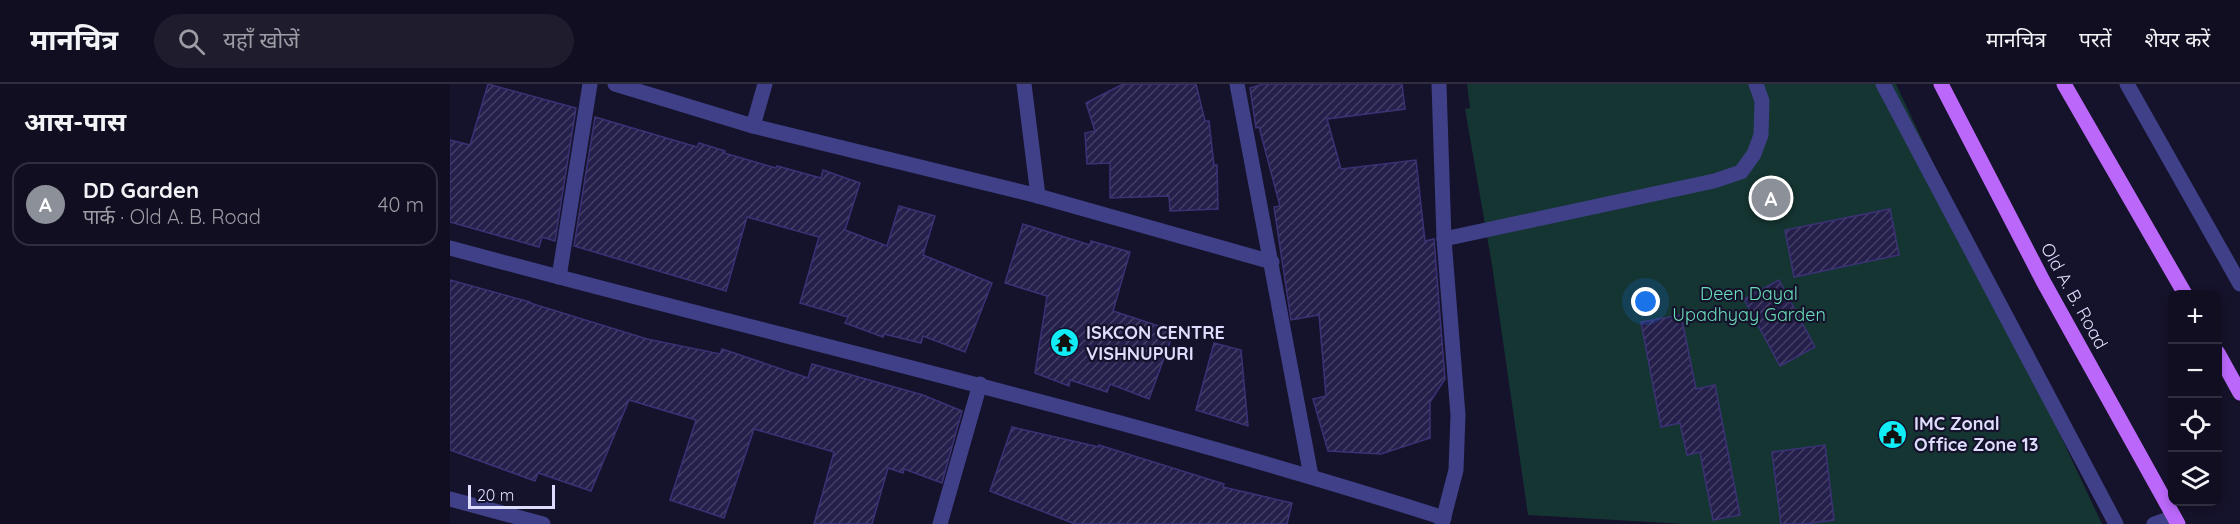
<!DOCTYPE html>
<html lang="hi">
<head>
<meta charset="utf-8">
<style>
  :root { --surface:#100e20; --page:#1e1c2d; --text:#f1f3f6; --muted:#9c9ca5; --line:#302e3e; --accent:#8c9099 }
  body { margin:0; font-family:Quicksand,"Noto Sans Devanagari",sans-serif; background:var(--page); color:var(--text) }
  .controls { position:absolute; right:18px; bottom:18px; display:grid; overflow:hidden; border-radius:12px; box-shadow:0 3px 9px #0003 }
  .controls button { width:54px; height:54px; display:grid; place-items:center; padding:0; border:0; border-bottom:2px solid var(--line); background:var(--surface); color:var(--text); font:30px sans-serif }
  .scale { position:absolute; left:18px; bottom:15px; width:87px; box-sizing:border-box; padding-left:6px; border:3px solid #dfddfe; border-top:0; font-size:16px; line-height:21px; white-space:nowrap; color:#dfddfe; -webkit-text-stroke:4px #15122b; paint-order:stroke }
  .you { position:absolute; left:1196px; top:218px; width:21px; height:21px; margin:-15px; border:4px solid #fff; border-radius:50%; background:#1a73e8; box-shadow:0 0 0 9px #1a73e833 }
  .badge { display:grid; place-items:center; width:39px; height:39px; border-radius:50%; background:var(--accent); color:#fff; font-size:20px; font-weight:700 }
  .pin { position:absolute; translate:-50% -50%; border:3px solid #fff; box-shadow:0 2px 6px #0006 }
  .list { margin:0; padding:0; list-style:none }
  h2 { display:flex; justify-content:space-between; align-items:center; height:78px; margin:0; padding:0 24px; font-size:26px }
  h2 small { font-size:20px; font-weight:400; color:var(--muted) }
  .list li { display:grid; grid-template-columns:39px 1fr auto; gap:18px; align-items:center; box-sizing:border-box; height:84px; margin:0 12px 12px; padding:0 12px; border:2px solid var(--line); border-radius:18px }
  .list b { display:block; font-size:22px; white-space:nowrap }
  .list p { margin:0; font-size:20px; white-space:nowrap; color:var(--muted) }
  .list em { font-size:20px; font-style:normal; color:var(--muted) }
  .icon { flex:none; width:33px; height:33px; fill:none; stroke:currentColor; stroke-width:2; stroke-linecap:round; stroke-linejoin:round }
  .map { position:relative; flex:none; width:1790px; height:440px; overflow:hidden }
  header { display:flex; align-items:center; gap:36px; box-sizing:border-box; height:84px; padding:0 30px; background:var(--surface); border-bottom:2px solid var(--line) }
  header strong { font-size:28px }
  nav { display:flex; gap:33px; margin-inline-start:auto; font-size:21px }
  .search { width:420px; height:54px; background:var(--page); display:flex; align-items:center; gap:15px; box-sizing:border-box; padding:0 21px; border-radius:33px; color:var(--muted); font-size:22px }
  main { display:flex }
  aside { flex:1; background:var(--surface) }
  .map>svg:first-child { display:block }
  .green { fill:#153532 }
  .building { fill:url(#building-hatch); stroke:#3b3276; stroke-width:1.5 }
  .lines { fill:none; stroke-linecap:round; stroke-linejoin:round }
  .minor { stroke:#3f4088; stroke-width:15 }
  .major { stroke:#bb68fa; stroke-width:15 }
  .labels { text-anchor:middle; stroke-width:4.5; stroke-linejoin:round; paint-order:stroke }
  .park-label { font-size:18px; fill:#6addba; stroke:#15122b }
  .street-label { font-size:18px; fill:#dfddfe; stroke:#15122b }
  .poi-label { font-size:18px; font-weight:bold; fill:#dfddfe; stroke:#15122b; text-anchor:start }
</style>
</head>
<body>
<header>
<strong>मानचित्र</strong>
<div class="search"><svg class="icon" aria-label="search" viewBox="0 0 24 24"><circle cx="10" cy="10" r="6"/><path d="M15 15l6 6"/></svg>यहाँ खोजें</div>
<nav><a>मानचित्र</a><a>परतें</a><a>शेयर करें</a></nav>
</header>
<main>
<aside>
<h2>आस-पास<small></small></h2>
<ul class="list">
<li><span class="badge">A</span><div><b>DD Garden</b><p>पार्क · Old A. B. Road</p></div><em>40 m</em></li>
</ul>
</aside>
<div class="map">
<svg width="1790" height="440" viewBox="0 0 1790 440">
  <defs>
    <pattern id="building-hatch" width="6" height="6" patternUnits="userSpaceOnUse" patternTransform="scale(1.5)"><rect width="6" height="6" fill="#251f4b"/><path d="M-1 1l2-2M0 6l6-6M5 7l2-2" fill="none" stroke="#443f66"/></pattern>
  </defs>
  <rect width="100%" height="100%" fill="#15122b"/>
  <polygon class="green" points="1017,0 1446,0 1652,440 1235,440 1078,431 1042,181 1015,25 1020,24"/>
  <g class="building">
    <polygon points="38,0 126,24 105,157 92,153 89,163 0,138 0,56 20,61"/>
    <polygon points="673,0 746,0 755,37 759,37 764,81 767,81 768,125 720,127 719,112 660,114 660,79 637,80 635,49 645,47 636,19"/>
    <polygon points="813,0 952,0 955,25 877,35 891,85 966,76 975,157 984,155 995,295 980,318 980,354 931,370 878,367 863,315 876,312 869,231 841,236 824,123 830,122 809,43 806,44 800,4"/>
    <polygon points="145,33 247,63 249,59 275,67 274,69 326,84 327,82 371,94 373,86 410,99 395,146 437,162 449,122 485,132 473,171 542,199 515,268 473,252 471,259 434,250 433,253 395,239 398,233 350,219 369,153 297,133 276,207 124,162"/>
    <polygon points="1440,125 1449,171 1344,193 1335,146"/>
    <polygon points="573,140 640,161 641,157 680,168 663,227 724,247 699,315 660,300 657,308 620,296 619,302 585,289 597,212 555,199"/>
    <polygon points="0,196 80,218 80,219 197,255 270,270 272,265 358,294 362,280 473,311 512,327 492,399 454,385 453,389 438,384 422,440 364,440 384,368 304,345 274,434 220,416 246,336 179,316 141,407 88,389 85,397 0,366"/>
    <polygon points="1329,196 1365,263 1330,282 1294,215"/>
    <polygon points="1231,231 1246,305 1265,301 1290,431 1263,436 1250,368 1237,371 1230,339 1211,343 1191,238"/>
    <polygon points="764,259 791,266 798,342 746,326"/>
    <polygon points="562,343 649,363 649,361 774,400 773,403 842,419 837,440 625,440 540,407"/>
    <polygon points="1375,361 1384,436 1354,440 1331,440 1322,368"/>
  </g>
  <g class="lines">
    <g class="minor">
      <polyline points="165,0 303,42 588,112 822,178"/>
      <polyline points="574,0 588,112"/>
      <polyline points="787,0 861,392"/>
      <polyline points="989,0 994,155 1008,331 1006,386 992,440"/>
      <polyline points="1433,0 1666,440"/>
      <polyline points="1677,0 1790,200"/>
      <polyline points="303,42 315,0"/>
      <polyline points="994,155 1264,97 1291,88 1304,70 1311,51 1312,17 1306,0"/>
      <path d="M0,164c331,90 666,165 994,270"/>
      <polyline points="109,193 140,0"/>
      <polyline points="0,415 93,440"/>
      <polyline points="490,440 530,300"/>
      <polyline points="1704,440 1724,433"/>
    </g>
    <g class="major">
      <polyline points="1491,0 1593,197 1728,440"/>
      <polyline points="1614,0 1735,210"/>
      <polyline points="1768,269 1790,309"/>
    </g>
  </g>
  <defs>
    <symbol id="temple-disc" viewBox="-11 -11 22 22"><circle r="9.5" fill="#10edf7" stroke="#15122b"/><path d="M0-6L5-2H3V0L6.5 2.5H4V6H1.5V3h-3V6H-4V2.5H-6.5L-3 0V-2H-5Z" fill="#111"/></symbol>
    <symbol id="civic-disc" viewBox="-11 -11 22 22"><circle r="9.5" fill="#10edf7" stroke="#15122b"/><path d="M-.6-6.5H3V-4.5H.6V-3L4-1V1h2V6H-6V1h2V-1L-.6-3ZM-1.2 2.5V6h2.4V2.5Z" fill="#111"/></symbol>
  </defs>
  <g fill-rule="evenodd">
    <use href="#temple-disc" x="598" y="242" width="33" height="33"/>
    <use href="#civic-disc" x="1426" y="334" width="33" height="33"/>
  </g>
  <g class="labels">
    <g class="park-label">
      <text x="1299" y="216">Deen Dayal<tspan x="1299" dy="21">Upadhyay Garden</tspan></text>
    </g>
    <g class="street-label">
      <text transform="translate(1624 212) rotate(61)" y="6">Old A. B. Road</text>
    </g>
    <g class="poi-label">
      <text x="636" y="255">ISKCON CENTRE<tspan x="636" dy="21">VISHNUPURI</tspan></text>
      <text x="1464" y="346">IMC Zonal<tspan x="1464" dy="21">Office Zone 13</tspan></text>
    </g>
  </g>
</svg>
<div class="controls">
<button>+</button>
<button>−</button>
<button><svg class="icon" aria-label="locate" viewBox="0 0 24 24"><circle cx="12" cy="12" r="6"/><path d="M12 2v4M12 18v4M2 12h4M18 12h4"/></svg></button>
<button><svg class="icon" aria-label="layers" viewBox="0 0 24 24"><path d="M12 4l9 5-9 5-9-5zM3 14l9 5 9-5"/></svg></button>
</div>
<div class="scale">20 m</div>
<div class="you"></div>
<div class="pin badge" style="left:1321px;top:114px">A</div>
</div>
</main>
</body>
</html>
